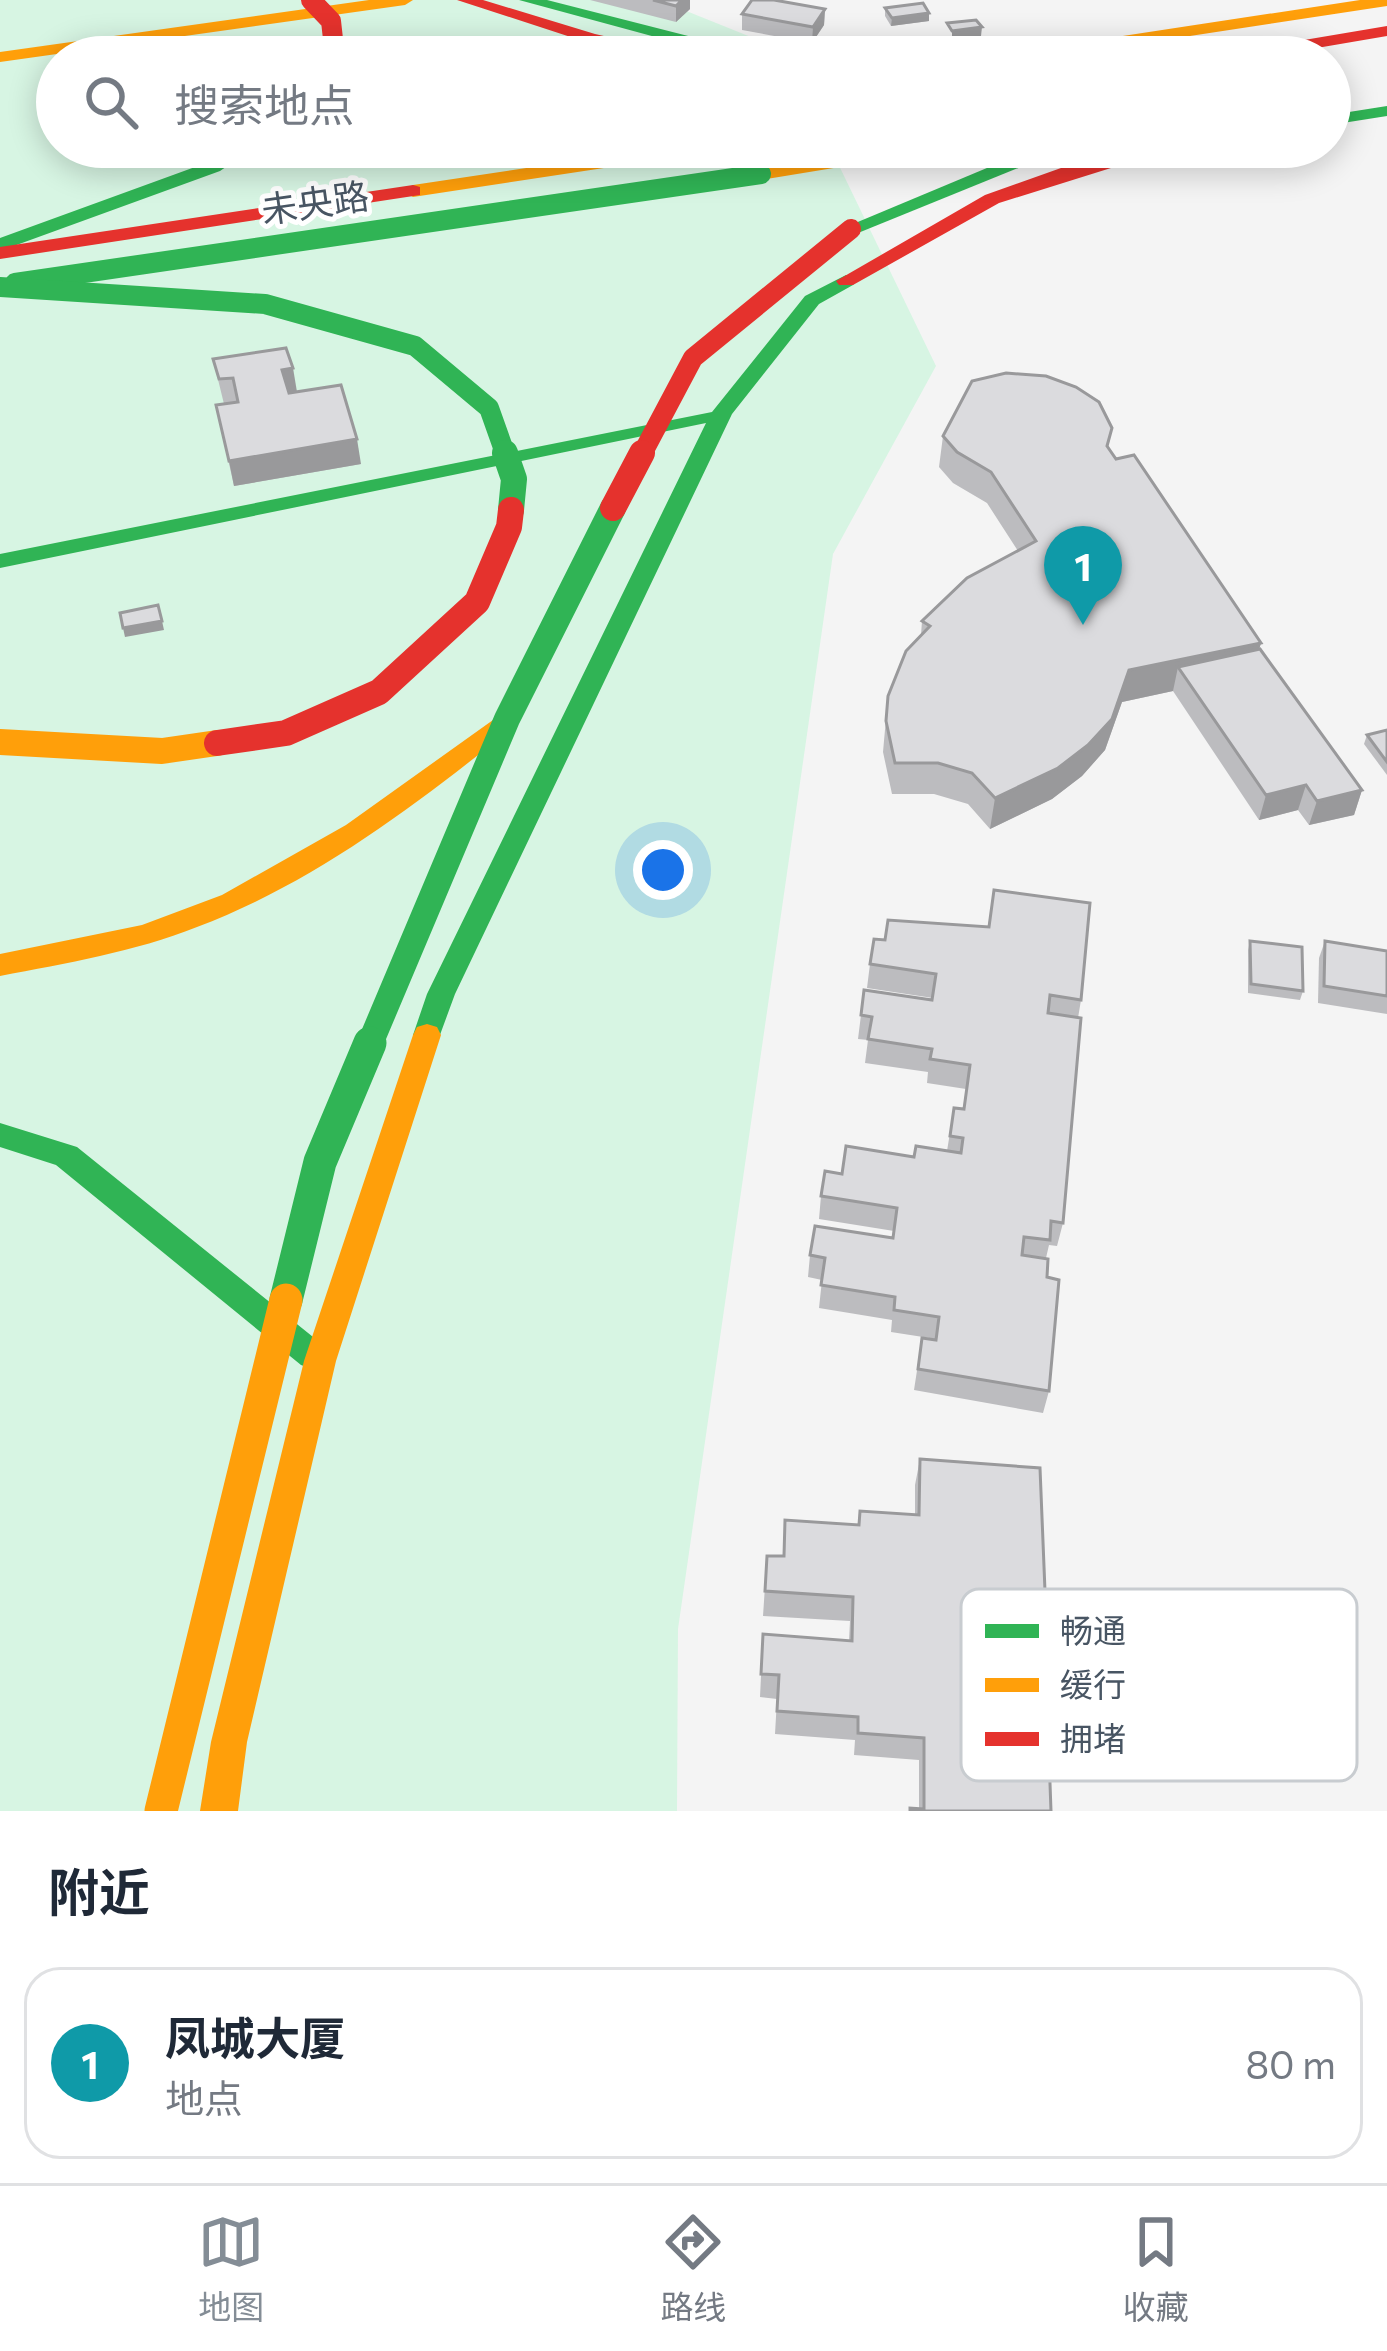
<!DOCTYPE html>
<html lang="zh">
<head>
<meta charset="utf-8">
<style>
  :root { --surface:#fff; --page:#f2f2f3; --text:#1f2937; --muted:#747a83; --line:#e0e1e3; --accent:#848d96 }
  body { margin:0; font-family:Commissioner,"Noto Sans SC",sans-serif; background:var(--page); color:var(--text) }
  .you { position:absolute; left:663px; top:870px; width:42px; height:42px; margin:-30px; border:9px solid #fff; border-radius:50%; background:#1a73e8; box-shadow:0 0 0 18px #1a73e833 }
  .badge { display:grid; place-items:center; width:78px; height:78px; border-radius:50%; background:var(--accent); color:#fff; font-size:39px; font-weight:700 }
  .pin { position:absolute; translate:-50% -99px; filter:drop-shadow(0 3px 6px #0008) }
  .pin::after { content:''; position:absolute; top:63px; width:42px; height:36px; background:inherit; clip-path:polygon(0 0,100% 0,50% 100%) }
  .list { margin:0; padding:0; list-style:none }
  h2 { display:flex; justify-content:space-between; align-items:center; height:156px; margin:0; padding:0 48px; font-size:51px }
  h2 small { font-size:39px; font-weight:400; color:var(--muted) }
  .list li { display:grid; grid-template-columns:78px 1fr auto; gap:36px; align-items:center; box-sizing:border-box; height:192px; margin:0 24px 24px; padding:0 24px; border:3px solid var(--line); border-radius:36px }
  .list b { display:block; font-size:45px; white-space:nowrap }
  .list p { margin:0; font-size:39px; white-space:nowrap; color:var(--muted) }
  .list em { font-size:39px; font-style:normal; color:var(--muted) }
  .icon { flex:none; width:66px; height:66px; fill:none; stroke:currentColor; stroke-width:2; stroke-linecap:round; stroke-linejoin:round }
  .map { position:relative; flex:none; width:1387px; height:1811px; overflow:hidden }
  .search { position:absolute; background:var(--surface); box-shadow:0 6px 30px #0003; left:36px; right:36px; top:36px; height:132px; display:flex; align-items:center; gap:30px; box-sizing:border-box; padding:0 42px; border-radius:66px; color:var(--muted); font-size:45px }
  .sheet { height:372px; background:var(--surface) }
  nav { display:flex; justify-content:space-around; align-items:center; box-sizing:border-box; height:168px; border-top:3px solid var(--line); background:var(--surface); font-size:33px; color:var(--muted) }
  nav a { display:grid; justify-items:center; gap:6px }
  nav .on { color:var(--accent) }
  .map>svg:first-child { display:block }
  .green { fill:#d7f5e3 }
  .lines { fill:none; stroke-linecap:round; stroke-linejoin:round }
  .fast { fill:#30b455; fill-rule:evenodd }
  .slow { fill:#ff9f0a; fill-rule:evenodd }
  .jam { fill:#e5322d; fill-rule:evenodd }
  .fast-bridge-far2 { stroke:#30b455; stroke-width:20 }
  .fast-bridge-far1 { stroke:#30b455; stroke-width:26 }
  .fast-bridge { stroke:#30b455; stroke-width:33 }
  .slow-bridge-far1 { stroke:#ff9f0a; stroke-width:26 }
  .slow-bridge { stroke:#ff9f0a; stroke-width:33 }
  .jam-bridge-far1 { stroke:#e5322d; stroke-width:20 }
  .jam-bridge { stroke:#e5322d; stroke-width:26 }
  .wall { fill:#bcbcbf }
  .shaded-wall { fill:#99999b }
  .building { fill:#dbdbde; stroke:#99999b; stroke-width:3 }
  .labels { text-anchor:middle; stroke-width:10; stroke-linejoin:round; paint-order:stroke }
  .far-street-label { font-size:36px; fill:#485563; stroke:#fff }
  .key { fill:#fff; stroke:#c8ccd0; stroke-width:3 }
  .key-label { font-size:33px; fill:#485563 }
</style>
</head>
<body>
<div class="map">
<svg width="1387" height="1811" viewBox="0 0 1387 1811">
  <rect width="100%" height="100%" fill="#f4f4f4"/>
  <polygon class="green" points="0,0 659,0 783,50 786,57 57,57 57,147 830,147 936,366 833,554 678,1629 677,1811 0,1811"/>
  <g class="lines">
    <g class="fast">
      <polygon points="519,0 547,0 696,38 902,52 911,57 825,57 696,48"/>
      <polygon points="1387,106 1387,116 1330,125 1330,115"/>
      <polygon points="233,147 255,147 220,171 0,251 0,238 206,163"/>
      <polygon points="1037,147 1070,147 858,233 841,229"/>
      <polygon points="846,275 856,281 853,285 819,304 732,414 455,994 437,1043 417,1043 413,1035 427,994 706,423 0,568 0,554 712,412 805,296"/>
      <polygon points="0,1123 77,1147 323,1345 328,1355 323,1365 312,1369 301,1365 56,1165 0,1147"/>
    </g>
    <g class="slow">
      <polygon points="369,0 413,0 405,5 0,62 0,52"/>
      <polygon points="1360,0 1387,0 1387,6 1052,57 980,57 989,52 1044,48"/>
      <polygon points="666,147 712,147 703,153 413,197 403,191 413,185"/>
      <polygon points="891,147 934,147 925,153 761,180 752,174 761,168"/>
      <path d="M507,710l9,3 3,6 -3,6c-99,79 -200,157 -319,202 -63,25 -130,36 -197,49v-22l142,-29 80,-30 124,-70z"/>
      <polygon points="427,1024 437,1027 441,1035 336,1361 247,1742 238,1811 200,1811 211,1742 304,1361 413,1035 417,1027"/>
    </g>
    <g class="jam">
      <polygon points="457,0 483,0 595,34 697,57 660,57 592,44"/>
      <polygon points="1387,26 1387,36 1264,57 1224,57 1233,52"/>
      <polygon points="1146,147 1178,147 999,203 853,285 839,285 836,281 985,195 1061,168"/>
      <polygon points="413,185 420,187 420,195 0,259 0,247"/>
    </g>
    <g class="fast-bridge-far2">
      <polyline points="15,283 761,174"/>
      <polyline points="0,287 265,304 415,346 489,408 506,456"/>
    </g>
    <g class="fast-bridge-far1">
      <polyline points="505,453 514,479 511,510"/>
      <polyline points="369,1046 507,719 613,508"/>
    </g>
    <polyline class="fast-bridge" points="286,1300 320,1162 370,1043"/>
    <polyline class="slow-bridge-far1" points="0,742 162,751 217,743"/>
    <polyline class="slow-bridge" points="161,1811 286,1300"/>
    <g class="jam-bridge-far1">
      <polyline points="311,0 331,21 335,57"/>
      <polyline points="641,456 693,358 851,229"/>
    </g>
    <g class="jam-bridge">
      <polyline points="613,508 642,453"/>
      <polyline points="217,743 286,733 379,692 477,602 509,527 511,510"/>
    </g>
  </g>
  <g class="wall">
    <polygon points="590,0 690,0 690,9 676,22"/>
    <polygon points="885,8 929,13 929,21 891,26 885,16"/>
    <polygon points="825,9 824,25 812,43 742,30 742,14"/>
    <polygon points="213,359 297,392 361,464 234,486 216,405 224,404"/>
    <polygon points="1112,428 1108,448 1261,643 1259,649 1362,790 1354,815 1309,825 1298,810 1259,820 1173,691 1122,702 1105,750 1082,776 1052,799 990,829 968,804 934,794 892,794 883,752 888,696 921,635 922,621 1018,551 987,503 953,483 939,467 943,436"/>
    <polygon points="1387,730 1387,775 1364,744 1367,735"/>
    <polygon points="994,890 1081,1000 1078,1018 1063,1223 1057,1246 1049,1245 1046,1258 1049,1391 1043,1413 914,1390 922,1338 936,1339 891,1332 892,1320 819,1308 822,1280 808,1277 810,1255 893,1238 894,1231 819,1219 821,1196 842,1174 947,1151 954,1108 963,1109 966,1089 927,1083 928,1072 865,1063 868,1040 858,1039 861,1015 933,998 867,988 870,964 885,940 988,927"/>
    <polygon points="1250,941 1303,991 1300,1000 1248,993 1248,950"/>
    <polygon points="1325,941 1387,951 1387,1014 1318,1003 1319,958"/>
    <polygon points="920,1459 1045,1591 1037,1615 1028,1615 1021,1641 999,1639 999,1642 1032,1672 1051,1811 919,1809 919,1760 854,1755 855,1740 775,1734 777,1699 760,1697 763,1634 849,1641 850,1621 763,1616 767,1556 783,1556 858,1525 860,1511 915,1515 915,1485"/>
  </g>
  <g class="shaded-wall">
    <polygon points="682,0 690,0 690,9 676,22 676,6"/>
    <polygon points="825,9 824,25 812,43 813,27"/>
    <polygon points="929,13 929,21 891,26 892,18"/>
    <polygon points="982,27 981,36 952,39 952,31"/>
    <polygon points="293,368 297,392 286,394 282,370"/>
    <polygon points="357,439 361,464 234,486 229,461"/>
    <polygon points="162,621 164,630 125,637 123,628"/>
    <polygon points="1261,643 1252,674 1178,667 1173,691 1122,702 1105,750 1082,776 1052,799 990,829 995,798 1129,670"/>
    <polygon points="1306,785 1298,810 1259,820 1266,795"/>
    <polygon points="1362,790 1354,815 1309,825 1317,801"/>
  </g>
  <g class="building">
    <polygon points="653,0 682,0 676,6"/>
    <polygon points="752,0 774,0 825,9 813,27 742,14"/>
    <polygon points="923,3 929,13 892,18 885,8"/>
    <polygon points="976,20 982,27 952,31 947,23"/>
    <polygon points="286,348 293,368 282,370 289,393 341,385 357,439 229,461 216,405 238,402 233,378 219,379 213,359"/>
    <polygon points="1006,373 1046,376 1076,387 1099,402 1112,428 1107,446 1116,459 1134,455 1261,643 1129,670 1112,719 1088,745 1058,768 995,798 972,773 938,763 895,763 886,721 888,696 906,651 930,626 922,621 967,578 1036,541 991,472 957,452 943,436 972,381"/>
    <polygon points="158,605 162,621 123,628 120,613"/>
    <polygon points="1260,649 1362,790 1317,801 1306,785 1266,795 1178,667"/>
    <polygon points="1387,730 1387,762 1367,735"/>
    <polygon points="994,890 1090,903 1081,1000 1050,995 1048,1013 1081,1018 1063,1223 1051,1221 1050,1240 1024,1237 1022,1255 1048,1259 1047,1277 1059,1280 1049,1391 918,1369 922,1338 936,1340 939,1317 894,1310 895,1297 821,1285 825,1258 810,1255 815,1226 893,1238 897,1208 821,1196 825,1171 842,1174 846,1146 914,1157 916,1146 961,1153 963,1138 950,1136 954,1108 964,1109 970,1065 930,1059 932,1049 868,1039 872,1017 861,1015 864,990 932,1000 936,974 870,964 874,939 885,940 888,920 989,927"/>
    <polygon points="1250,941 1302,947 1303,991 1251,984"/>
    <polygon points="1325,941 1387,951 1387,996 1324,986"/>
    <polygon points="920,1459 1040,1468 1045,1591 1028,1590 1028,1617 999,1615 999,1642 1030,1645 1032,1672 1046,1673 1051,1811 910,1811 910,1808 924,1809 924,1738 858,1733 858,1717 777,1711 779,1675 761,1674 763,1634 852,1641 853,1597 765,1591 767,1556 784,1556 785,1520 859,1525 860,1511 919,1515"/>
  </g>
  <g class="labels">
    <g class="far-street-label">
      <text transform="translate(315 203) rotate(-8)" y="13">未央路</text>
    </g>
  </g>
  <rect x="961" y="1589" width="396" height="192" rx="18" class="key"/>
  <rect x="985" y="1624" width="54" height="14" fill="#30b455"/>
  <rect x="985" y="1678" width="54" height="14" fill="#ff9f0a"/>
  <rect x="985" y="1732" width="54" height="14" fill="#e5322d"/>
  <g class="key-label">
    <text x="1060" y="1643">畅通</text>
    <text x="1060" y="1697">缓行</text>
    <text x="1060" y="1751">拥堵</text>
  </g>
</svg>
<div class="you"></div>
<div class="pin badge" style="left:1083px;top:625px;background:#0f9aa8">1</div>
<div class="search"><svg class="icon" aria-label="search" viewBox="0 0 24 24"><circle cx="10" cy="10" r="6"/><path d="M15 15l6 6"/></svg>搜索地点</div>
</div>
<section class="sheet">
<h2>附近<small></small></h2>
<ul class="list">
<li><span class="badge" style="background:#0f9aa8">1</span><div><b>凤城大厦</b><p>地点</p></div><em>80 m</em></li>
</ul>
</section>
<nav>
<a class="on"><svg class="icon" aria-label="map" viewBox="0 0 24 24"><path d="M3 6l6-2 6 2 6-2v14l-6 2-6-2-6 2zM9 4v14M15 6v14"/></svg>地图</a>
<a><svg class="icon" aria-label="directions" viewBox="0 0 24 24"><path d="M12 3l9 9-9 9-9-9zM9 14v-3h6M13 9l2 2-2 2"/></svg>路线</a>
<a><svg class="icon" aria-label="saved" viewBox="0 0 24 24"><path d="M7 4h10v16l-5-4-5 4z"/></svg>收藏</a>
</nav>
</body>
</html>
